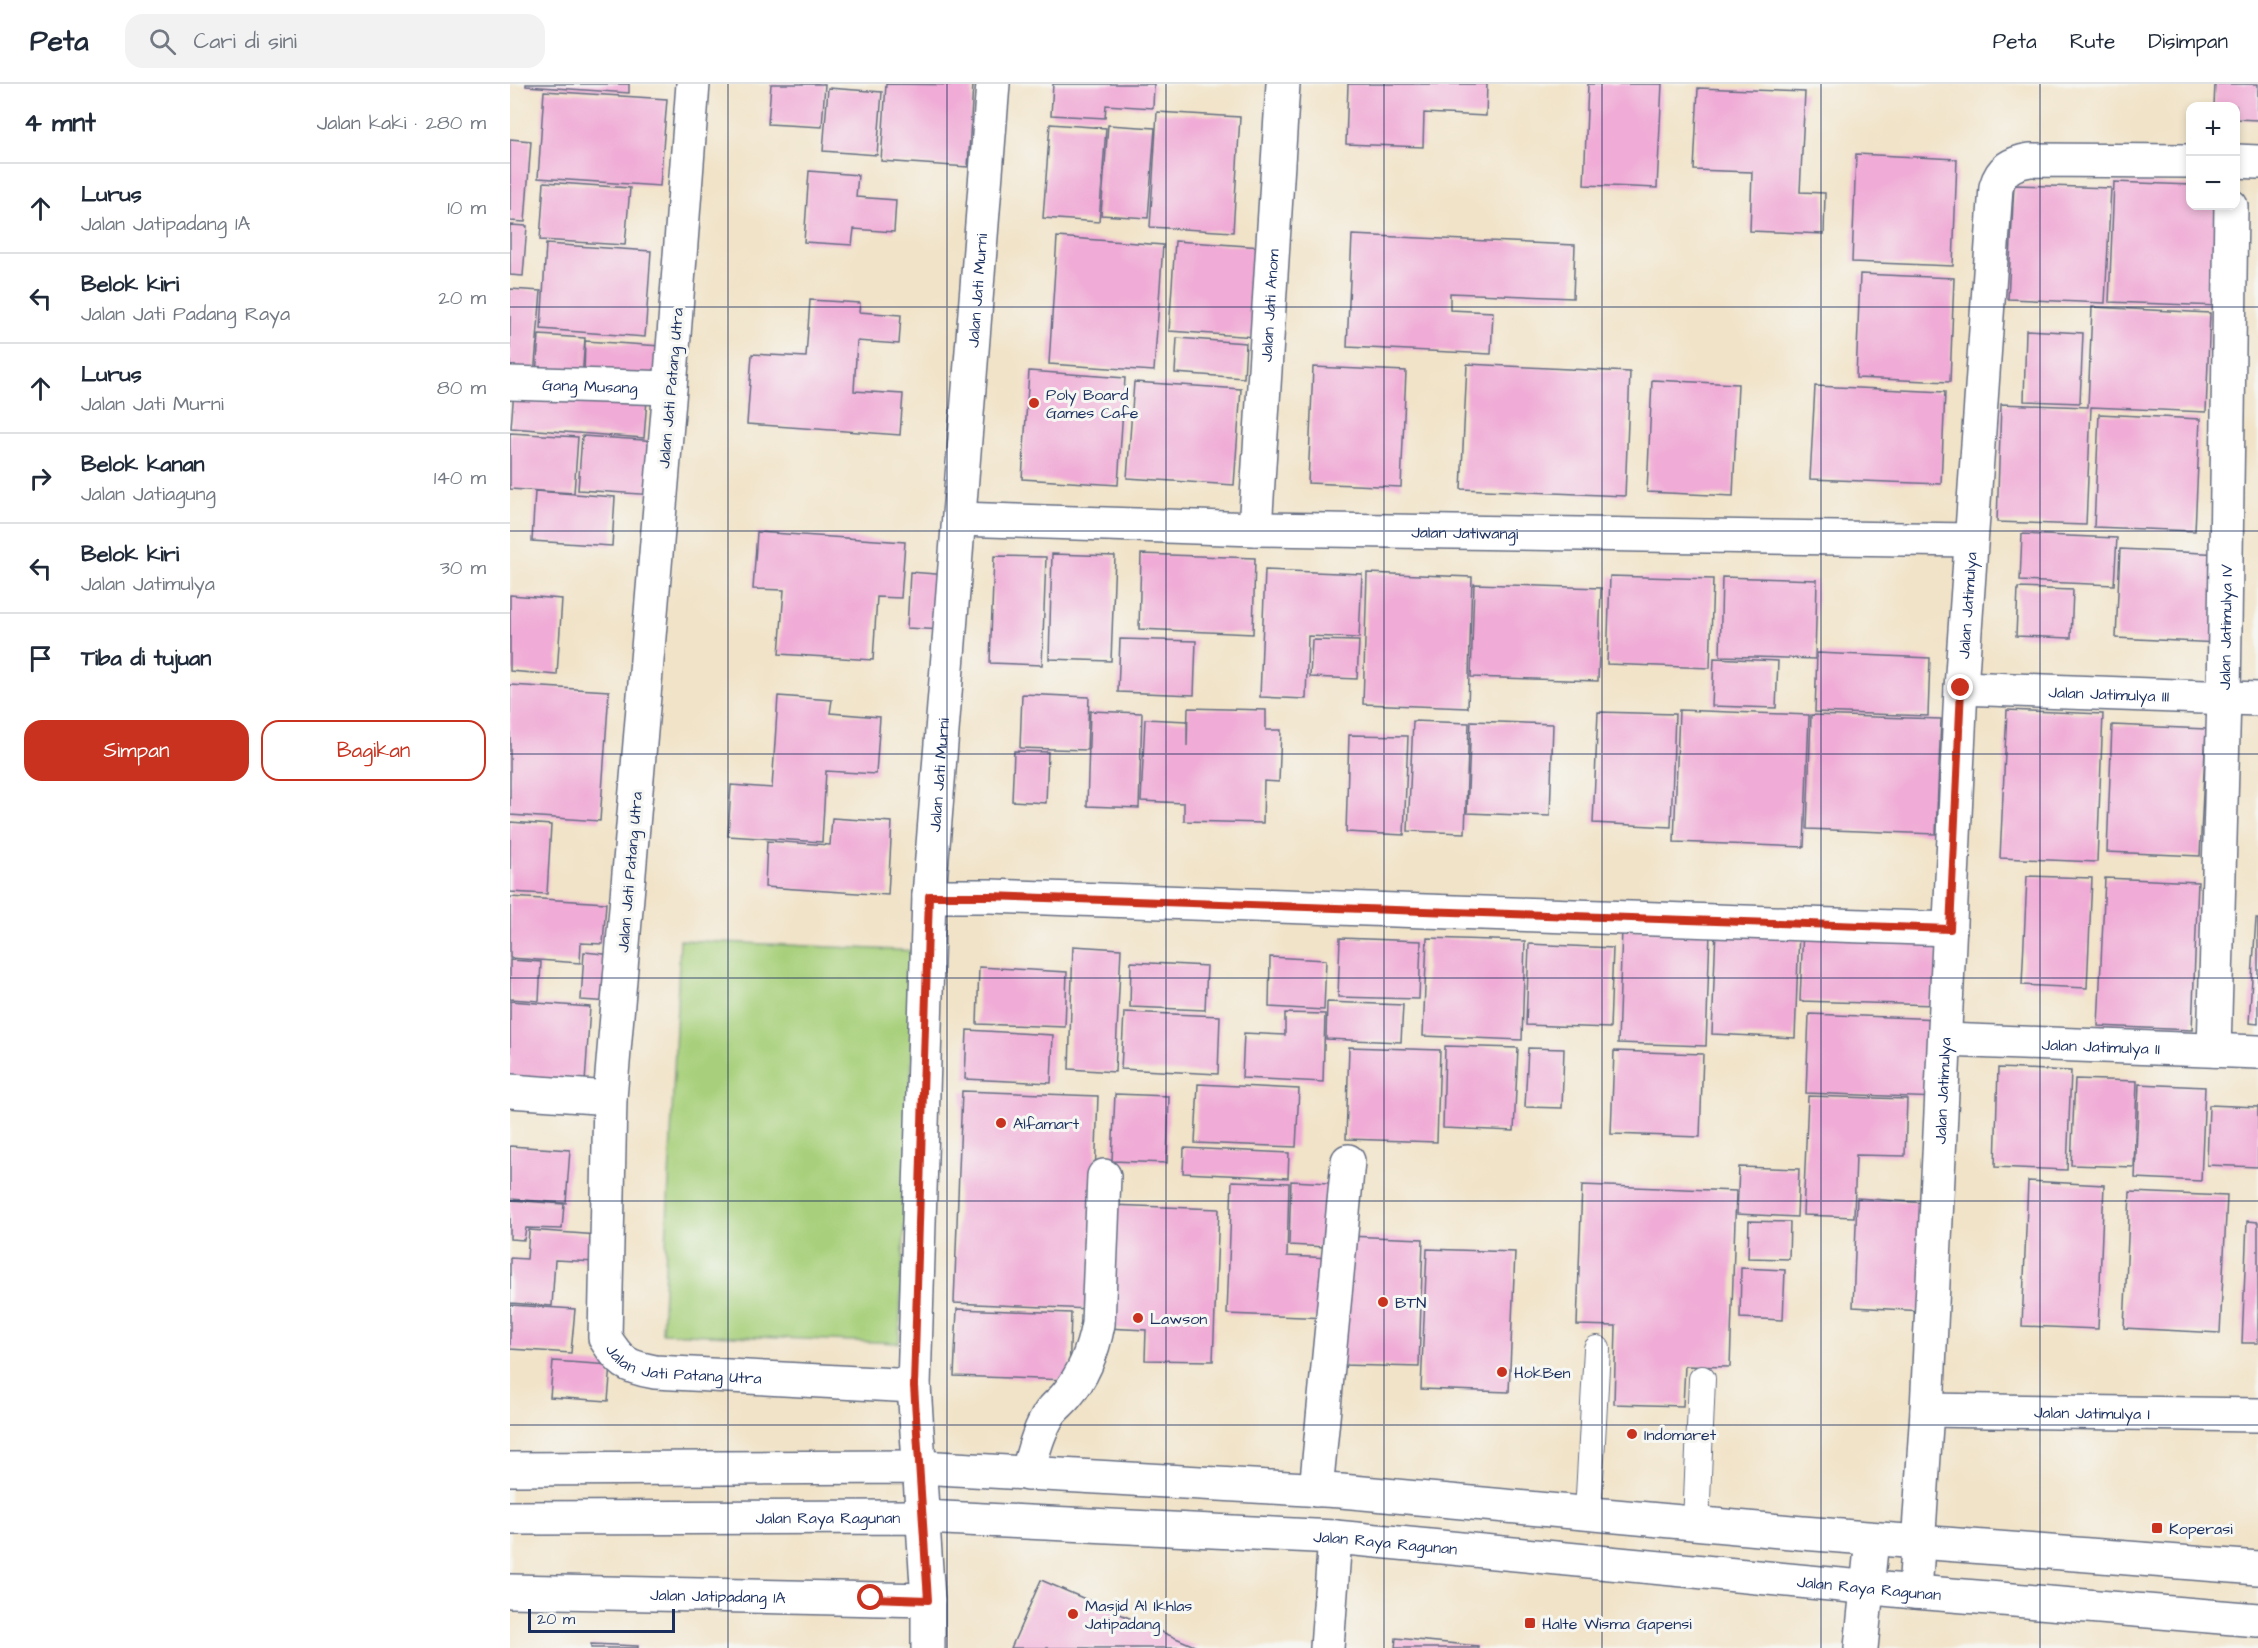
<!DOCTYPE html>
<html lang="id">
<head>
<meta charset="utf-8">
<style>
  :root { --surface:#fff; --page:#f2f2f3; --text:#1f2937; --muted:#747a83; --line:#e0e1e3; --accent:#c8321e }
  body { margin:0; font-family:"Architects Daughter",sans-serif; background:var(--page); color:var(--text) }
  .controls { position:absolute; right:18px; top:18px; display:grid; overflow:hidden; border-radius:12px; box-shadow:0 3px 9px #0003 }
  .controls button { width:54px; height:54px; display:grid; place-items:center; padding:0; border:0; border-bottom:2px solid var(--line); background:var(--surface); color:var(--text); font:30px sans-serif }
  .scale { position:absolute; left:18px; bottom:15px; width:147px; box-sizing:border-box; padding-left:6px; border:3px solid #1b2f5e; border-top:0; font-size:16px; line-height:21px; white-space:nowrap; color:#1b2f5e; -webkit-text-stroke:4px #f6f6f2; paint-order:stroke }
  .stop { position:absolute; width:18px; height:18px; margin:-14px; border:4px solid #c8321e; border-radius:50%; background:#fff }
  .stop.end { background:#c8321e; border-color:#fff; box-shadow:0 2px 6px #0008 }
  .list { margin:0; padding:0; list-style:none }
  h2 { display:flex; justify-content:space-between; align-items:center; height:78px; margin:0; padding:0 24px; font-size:26px }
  h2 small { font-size:20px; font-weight:400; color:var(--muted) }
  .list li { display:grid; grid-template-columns:39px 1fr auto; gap:18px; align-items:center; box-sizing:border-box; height:90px; padding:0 24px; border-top:2px solid var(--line) }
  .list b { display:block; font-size:22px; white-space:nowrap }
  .list p { margin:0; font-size:20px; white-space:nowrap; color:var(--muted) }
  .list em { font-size:20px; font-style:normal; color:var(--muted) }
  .actions { display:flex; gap:12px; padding:18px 24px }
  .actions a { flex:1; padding:14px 0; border:2px solid var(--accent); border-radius:18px; text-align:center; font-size:21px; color:var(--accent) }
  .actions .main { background:var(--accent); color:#fff }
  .icon { flex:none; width:33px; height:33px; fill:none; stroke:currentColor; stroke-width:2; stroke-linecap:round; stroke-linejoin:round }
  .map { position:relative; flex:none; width:1748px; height:1564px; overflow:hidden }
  header { display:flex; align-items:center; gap:36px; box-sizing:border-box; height:84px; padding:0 30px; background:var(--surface); border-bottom:2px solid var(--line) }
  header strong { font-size:28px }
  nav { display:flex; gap:33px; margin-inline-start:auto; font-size:21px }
  .search { width:420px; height:54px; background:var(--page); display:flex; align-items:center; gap:15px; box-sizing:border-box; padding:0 21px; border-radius:18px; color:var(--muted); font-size:22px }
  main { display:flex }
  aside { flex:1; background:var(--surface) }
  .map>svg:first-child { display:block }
  .green { fill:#a8d07b; stroke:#62806c; stroke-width:1.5 }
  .building { fill:#f0abd6 }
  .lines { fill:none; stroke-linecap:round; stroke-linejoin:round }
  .service-casing { stroke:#666e83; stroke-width:28 }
  .minor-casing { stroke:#666e83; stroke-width:36 }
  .tertiary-casing { stroke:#666e83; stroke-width:36 }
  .secondary-casing { stroke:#666e83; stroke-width:36 }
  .service { stroke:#fff; stroke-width:26 }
  .minor { stroke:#fff; stroke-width:33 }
  .tertiary { stroke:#fff; stroke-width:33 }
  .secondary { stroke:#fff; stroke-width:33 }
  .route { stroke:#c8321e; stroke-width:8 }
  .grid { fill:none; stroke:#1b2f5e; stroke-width:1.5; stroke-opacity:0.55 }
  .poi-dot { fill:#c8321e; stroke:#f6f6f2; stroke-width:2 }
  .labels { text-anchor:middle; stroke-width:6; stroke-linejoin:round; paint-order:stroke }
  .street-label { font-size:16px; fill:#1b2f5e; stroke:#f6f6f2 }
  .poi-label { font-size:16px; fill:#1b2f5e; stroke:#f6f6f2; text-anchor:start }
</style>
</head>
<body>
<header>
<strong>Peta</strong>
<div class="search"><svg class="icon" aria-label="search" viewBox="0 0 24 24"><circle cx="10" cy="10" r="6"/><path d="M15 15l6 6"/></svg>Cari di sini</div>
<nav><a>Peta</a><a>Rute</a><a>Disimpan</a></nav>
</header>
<main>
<aside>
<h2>4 mnt<small>Jalan kaki · 280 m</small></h2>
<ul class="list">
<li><svg class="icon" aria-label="ahead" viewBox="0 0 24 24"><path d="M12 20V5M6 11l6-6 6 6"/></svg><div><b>Lurus</b><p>Jalan Jatipadang 1A</p></div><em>10 m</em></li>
<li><svg class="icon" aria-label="left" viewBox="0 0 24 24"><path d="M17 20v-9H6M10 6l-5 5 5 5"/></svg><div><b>Belok kiri</b><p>Jalan Jati Padang Raya</p></div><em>20 m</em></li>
<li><svg class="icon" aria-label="ahead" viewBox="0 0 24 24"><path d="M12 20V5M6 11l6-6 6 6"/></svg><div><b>Lurus</b><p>Jalan Jati Murni</p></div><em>80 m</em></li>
<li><svg class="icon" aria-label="right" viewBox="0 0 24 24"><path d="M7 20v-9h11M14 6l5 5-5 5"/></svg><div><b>Belok kanan</b><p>Jalan Jatiagung</p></div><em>140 m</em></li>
<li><svg class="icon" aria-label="left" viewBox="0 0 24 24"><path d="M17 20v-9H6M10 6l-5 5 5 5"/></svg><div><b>Belok kiri</b><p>Jalan Jatimulya</p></div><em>30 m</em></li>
<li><svg class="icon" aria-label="arrive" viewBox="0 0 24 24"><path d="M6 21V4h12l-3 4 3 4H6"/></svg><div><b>Tiba di tujuan</b></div></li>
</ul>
<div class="actions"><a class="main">Simpan</a><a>Bagikan</a></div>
</aside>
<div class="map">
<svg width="1748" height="1564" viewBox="0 0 1748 1564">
  <rect width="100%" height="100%" fill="#f6f6f2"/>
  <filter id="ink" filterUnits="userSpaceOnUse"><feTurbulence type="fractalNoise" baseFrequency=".0167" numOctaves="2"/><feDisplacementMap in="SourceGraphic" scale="12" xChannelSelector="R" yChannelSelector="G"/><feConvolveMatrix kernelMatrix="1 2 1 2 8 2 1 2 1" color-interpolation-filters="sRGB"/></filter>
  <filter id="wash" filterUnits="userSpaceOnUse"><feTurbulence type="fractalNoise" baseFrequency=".008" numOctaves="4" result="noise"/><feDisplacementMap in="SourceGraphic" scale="24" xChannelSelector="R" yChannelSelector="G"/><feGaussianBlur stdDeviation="1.35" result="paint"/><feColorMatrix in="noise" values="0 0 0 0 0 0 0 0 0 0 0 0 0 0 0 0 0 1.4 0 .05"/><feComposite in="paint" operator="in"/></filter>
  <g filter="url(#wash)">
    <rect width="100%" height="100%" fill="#f1e3c8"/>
    <polygon class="green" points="170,856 407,867 389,1259 152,1249"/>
    <g id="blocks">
      <g class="building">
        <polygon points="16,0 119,0 119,9 16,2"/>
        <polygon points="261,0 315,0 312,43 258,40"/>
        <polygon points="376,0 463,1 458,83 371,77"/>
        <polygon points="543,0 644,0 643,24 596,21 595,34 541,31"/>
        <polygon points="838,0 977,0 976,32 914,29 913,63 836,60"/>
        <polygon points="1078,0 1152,0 1147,104 1074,101"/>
        <polygon points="1705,0 1748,0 1748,36 1726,35 1726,22 1704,22"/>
        <polygon points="318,4 372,8 367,71 313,67"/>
        <polygon points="1188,4 1295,8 1290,108 1315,109 1314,150 1240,147 1242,88 1184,86"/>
        <polygon points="34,7 157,15 150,102 28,94"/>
        <polygon points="647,28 730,33 723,148 640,143"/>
        <polygon points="540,40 596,44 589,138 533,134"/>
        <polygon points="598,41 645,44 638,134 591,131"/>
        <polygon points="0,55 21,57 15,138 0,137"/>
        <polygon points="1346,70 1447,75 1443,182 1342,178"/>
        <polygon points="299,87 348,91 346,113 386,116 384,148 344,145 342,161 294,158"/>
        <polygon points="34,98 120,104 115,161 30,156"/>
        <polygon points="1604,98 1680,101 1680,122 1713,122 1709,222 1599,218"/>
        <polygon points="1504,101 1601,104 1595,219 1498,215"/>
        <polygon points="0,141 17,142 13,192 0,191"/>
        <polygon points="842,151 1065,161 1063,214 940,209 940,226 983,228 981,270 837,263"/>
        <polygon points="547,153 653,161 644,287 539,280"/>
        <polygon points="665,157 752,163 746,253 659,247"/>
        <polygon points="36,160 141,167 135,253 31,245"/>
        <polygon points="1350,190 1444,194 1440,298 1346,294"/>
        <polygon points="0,205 31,207 24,292 0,291"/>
        <polygon points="300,216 350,219 349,228 391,231 389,260 347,257 344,307 393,310 390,351 237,340 242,270 296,273"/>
        <polygon points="1582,223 1700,229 1696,328 1581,323 1576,441 1487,438 1491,320 1578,323"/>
        <polygon points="1516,246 1573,249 1570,319 1514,317"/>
        <polygon points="29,251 75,254 72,295 26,292"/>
        <polygon points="667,254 736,259 734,294 665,289"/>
        <polygon points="75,257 151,262 150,299 74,293"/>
        <polygon points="957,280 1120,288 1115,412 951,405"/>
        <polygon points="803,283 896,287 891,403 798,399"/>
        <polygon points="519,287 615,294 608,401 512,395"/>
        <polygon points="1142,296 1228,300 1223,412 1137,408"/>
        <polygon points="624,298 731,305 724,401 617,394"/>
        <polygon points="1305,302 1435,308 1431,400 1300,395"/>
        <polygon points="4,306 137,315 134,354 1,344"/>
        <polygon points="1589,330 1690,335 1685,447 1584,443"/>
        <polygon points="0,349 68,353 64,409 0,405"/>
        <polygon points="72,352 149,357 146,411 68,406"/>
        <polygon points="25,407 105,413 102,462 22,457"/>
        <polygon points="247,448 395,458 391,514 367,513 363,576 269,570 274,506 243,505"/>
        <polygon points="1512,450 1607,454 1604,501 1510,497"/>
        <polygon points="1610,465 1713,470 1709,559 1606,554"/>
        <polygon points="542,470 605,472 601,577 539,575"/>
        <polygon points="631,470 745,474 743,550 629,545"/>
        <polygon points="484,472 536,473 532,581 480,579"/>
        <polygon points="755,486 852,490 849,554 798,552 796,615 750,613"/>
        <polygon points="400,488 438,491 434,546 397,544"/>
        <polygon points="857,489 962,493 958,624 853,620"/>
        <polygon points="1100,492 1203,495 1200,584 1097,580"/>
        <polygon points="1212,493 1307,496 1305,575 1210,572"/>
        <polygon points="964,500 1091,504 1088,597 961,593"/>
        <polygon points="1508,504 1563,506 1561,554 1506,552"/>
        <polygon points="0,511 52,515 47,591 0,587"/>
        <polygon points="610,555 686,557 684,611 608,608"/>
        <polygon points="802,556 849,557 847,595 800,593"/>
        <polygon points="1307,569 1420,574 1418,632 1305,628"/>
        <polygon points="1204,574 1268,577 1266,624 1202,622"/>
        <polygon points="0,601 99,607 90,737 0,731"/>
        <polygon points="512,610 579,613 577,666 510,664"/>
        <polygon points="268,612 322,616 320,629 370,633 366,690 316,687 312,758 218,752 221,701 262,704"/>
        <polygon points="678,624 756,626 756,646 771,646 769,698 754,697 753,739 674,737 674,719 631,717 635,635 677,637 677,662"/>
        <polygon points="1169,626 1299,631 1294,763 1164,758"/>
        <polygon points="1497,626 1593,630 1587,778 1490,774"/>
        <polygon points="580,627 632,629 629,724 577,722"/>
        <polygon points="1088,628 1165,630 1161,743 1083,739"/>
        <polygon points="1301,631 1431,635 1426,750 1297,745"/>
        <polygon points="903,637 959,639 955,749 898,747"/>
        <polygon points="961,637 1043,640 1040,732 957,729"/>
        <polygon points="1602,641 1696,645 1690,772 1597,768"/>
        <polygon points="839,651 898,652 894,751 836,748"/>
        <polygon points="504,667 538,668 536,719 502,717"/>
        <polygon points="322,734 382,738 378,811 255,803 257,757 320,761"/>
        <polygon points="0,738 41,741 37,810 0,808"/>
        <polygon points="1517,792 1582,794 1577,904 1512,901"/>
        <polygon points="1595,794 1688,798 1682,946 1588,942"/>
        <polygon points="0,813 96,819 93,860 71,859 70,879 0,874"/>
        <polygon points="1746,835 1748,835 1748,940 1739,939"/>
        <polygon points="1293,843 1429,848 1426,921 1290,917"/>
        <polygon points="1206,844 1289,847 1285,954 1202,950"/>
        <polygon points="1112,845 1200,848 1196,962 1108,959"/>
        <polygon points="830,854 911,857 909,915 828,913"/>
        <polygon points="917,854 1015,857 1012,956 913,952"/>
        <polygon points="1019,860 1103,864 1100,944 1016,941"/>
        <polygon points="563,862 611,865 605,988 559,985"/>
        <polygon points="74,868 104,871 101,918 71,916"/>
        <polygon points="760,873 816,876 814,926 759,923"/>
        <polygon points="0,876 31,878 29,917 0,915"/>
        <polygon points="621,878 697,882 695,926 620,923"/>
        <polygon points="469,883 557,888 555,943 467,940"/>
        <polygon points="0,917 80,923 75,999 0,994"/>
        <polygon points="817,918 893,921 891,958 816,955"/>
        <polygon points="614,928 710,932 708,990 611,985"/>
        <polygon points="775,929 815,930 813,998 732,994 734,949 775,951"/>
        <polygon points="1299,930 1431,935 1429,1014 1296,1009"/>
        <polygon points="457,946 543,951 541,999 455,995"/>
        <polygon points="935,962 1008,964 1004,1047 933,1044"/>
        <polygon points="839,963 930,966 927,1058 836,1055"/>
        <polygon points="1018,964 1054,965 1052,1024 1015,1023"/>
        <polygon points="1104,967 1193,970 1190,1053 1101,1050"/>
        <polygon points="1488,984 1561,987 1557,1086 1485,1083"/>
        <polygon points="1565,995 1627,997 1624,1083 1561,1081"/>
        <polygon points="688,1000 789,1005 786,1063 685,1059"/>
        <polygon points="1629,1000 1695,1003 1691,1097 1625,1094"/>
        <polygon points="452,1007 588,1012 580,1225 444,1219"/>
        <polygon points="605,1010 659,1012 657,1079 602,1077"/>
        <polygon points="1298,1012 1397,1015 1395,1072 1346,1071 1344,1133 1293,1131"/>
        <polygon points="1699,1021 1748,1023 1748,1083 1697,1081"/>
        <polygon points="0,1062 60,1066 56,1119 0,1115"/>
        <polygon points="674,1064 779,1069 778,1094 673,1089"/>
        <polygon points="1229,1083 1289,1085 1287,1133 1227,1130"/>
        <polygon points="722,1097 779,1099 777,1172 821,1174 819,1234 717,1230"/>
        <polygon points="781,1097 819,1099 816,1163 779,1161"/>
        <polygon points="1518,1097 1594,1101 1588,1245 1512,1242"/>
        <polygon points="1072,1101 1226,1107 1220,1283 1175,1282 1173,1322 1104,1320 1106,1242 1067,1241"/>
        <polygon points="1620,1108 1717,1112 1710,1249 1614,1244"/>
        <polygon points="1347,1114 1417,1119 1413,1227 1343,1223"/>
        <polygon points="0,1116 54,1120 52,1145 16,1144 14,1156 0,1155"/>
        <polygon points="600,1121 709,1125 703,1277 635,1276 636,1246 596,1244"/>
        <polygon points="1239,1137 1280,1138 1279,1175 1238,1174"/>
        <polygon points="1737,1137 1748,1138 1748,1259 1732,1259"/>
        <polygon points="19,1146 89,1151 87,1178 45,1176 42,1222 0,1219 0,1174 17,1175"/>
        <polygon points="836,1152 913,1155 909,1283 832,1281"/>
        <polygon points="917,1165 1005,1168 999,1308 911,1305"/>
        <polygon points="1231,1184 1275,1186 1273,1236 1230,1234"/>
        <polygon points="0,1221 65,1225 61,1269 0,1265"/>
        <polygon points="447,1225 561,1229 559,1296 444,1292"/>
        <polygon points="43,1277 101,1281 98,1317 40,1313"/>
        <polygon points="531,1496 689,1564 501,1564"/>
        <polygon points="886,1554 968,1562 968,1564 885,1564"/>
        <polygon points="81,1560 128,1562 128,1564 81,1564"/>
      </g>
    </g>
  </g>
  <g filter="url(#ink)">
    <use href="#blocks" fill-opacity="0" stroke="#666e83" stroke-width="1.5"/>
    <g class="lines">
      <defs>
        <g id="service">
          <polyline points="1078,1430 1087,1265"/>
          <polyline points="1186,1440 1192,1295"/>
        </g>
        <g id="minor">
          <path id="s1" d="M183,0l-23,304 -60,710 -5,240c15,24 21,29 50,34l259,14"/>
          <polyline points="1726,77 1748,78"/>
          <path id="s2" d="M0,299l160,5"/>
          <path id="s3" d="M449,435l296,10 716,11"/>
          <path id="s4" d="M745,445l28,-445"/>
          <path id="s5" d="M1451,604l297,11"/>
          <polyline points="419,812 480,812 1440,845"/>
          <path id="s6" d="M1435,956l313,12"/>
          <path id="s7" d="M1704,966l10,-353 7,-491"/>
          <polyline points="0,1007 100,1014"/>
          <path id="s8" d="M1417,1326l331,5"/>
          <path d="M517,1390c6,-20 11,-43 23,-61 4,-6 11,-11 16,-17 18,-21 27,-45 32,-72l6,-148"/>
          <polyline points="806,1406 838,1077"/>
          <path id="s9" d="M0,1507l418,9"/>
          <path id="s10" d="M1405,1508l12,-182 34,-722 35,-501c5,-18 16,-24 34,-27l160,1"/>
          <polyline points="817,1564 825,1453"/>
          <polyline points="1351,1564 1362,1455"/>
        </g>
        <g id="tertiary">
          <path id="s11" d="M418,1564v-48l-14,-214 15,-490 64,-812"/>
        </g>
        <g id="secondary">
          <polyline points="0,1385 410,1383 831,1407 1292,1449 1748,1484"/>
          <path id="s12" d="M0,1434l414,-1 411,20 580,55 343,28"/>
        </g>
      </defs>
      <use href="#service" class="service-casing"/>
      <use href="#minor" class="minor-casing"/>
      <use href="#tertiary" class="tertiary-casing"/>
      <use href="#secondary" class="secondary-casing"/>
      <use href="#service" class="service"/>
      <use href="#minor" class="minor"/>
      <use href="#tertiary" class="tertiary"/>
      <use href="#secondary" class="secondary"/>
    </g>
  </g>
  <g class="lines" filter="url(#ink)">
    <polyline class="route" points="361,1514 418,1516 404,1302 419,812 480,812 1440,845 1451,604"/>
  </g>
  <path class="grid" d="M218,0v1564M437,0v1564M656,0v1564M874,0v1564M1092,0v1564M1311,0v1564M1530,0v1564M0,223h1748M0,447h1748M0,670h1748M0,894h1748M0,1117h1748M0,1341h1748"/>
  <g class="poi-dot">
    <circle cx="524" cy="319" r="6"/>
    <circle cx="491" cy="1039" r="6"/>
    <circle cx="873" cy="1218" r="6"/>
    <circle cx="628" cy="1234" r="6"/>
    <circle cx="992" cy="1288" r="6"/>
    <circle cx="1122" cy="1350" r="6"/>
    <rect x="1641" y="1438" width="12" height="12" rx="3"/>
    <circle cx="563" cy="1530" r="6"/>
    <rect x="1014" y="1533" width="12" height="12" rx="3"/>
  </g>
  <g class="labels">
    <g class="street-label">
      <text dy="6" stroke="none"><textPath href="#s11" startOffset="1360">Jalan Jati Murni</textPath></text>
      <text dy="6" stroke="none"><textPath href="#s4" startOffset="224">Jalan Jati Anom</textPath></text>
      <text dy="6" stroke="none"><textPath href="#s2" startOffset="80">Gang Musang</textPath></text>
      <text transform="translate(160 304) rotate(-85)" y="6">Jalan Jati Patang Utra</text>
      <text dy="6" stroke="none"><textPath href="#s3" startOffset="506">Jalan Jatiwangi</textPath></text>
      <text dy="6" stroke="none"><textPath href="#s10" startOffset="988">Jalan Jatimulya</textPath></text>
      <text dy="6" stroke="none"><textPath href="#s7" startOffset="423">Jalan Jatimulya IV</textPath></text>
      <text dy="6" stroke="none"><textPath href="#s5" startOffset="148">Jalan Jatimulya III</textPath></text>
      <text dy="6" stroke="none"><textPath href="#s11" startOffset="874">Jalan Jati Murni</textPath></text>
      <text transform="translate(119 788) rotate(-85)" y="6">Jalan Jati Patang Utra</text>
      <text dy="6" stroke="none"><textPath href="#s6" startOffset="156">Jalan Jatimulya II</textPath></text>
      <text dy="6" stroke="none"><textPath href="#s10" startOffset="502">Jalan Jatimulya</textPath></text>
      <text dy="6" stroke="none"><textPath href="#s1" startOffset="1347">Jalan Jati Patang Utra</textPath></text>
      <text dy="6" stroke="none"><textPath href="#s8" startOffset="165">Jalan Jatimulya I</textPath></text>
      <text dy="6" stroke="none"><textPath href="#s12" startOffset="318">Jalan Raya Ragunan</textPath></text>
      <text dy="6" stroke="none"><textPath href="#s12" startOffset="876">Jalan Raya Ragunan</textPath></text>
      <text dy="6" stroke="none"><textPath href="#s12" startOffset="1362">Jalan Raya Ragunan</textPath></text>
      <text dy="6" stroke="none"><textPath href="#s9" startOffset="208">Jalan Jatipadang 1A</textPath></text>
    </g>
    <g class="poi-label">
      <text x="536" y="316">Poly Board<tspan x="536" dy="18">Games Cafe</tspan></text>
      <text x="503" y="1045">Alfamart</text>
      <text x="885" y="1224">BTN</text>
      <text x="640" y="1240">Lawson</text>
      <text x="1004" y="1294">HokBen</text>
      <text x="1134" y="1356">Indomaret</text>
      <text x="1659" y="1450">Koperasi</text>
      <text x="575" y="1527">Masjid Al Ikhlas<tspan x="575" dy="18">Jatipadang</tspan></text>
      <text x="1032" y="1545">Halte Wisma Gapensi</text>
    </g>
  </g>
</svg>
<div class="controls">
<button>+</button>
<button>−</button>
</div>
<div class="scale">20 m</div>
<div class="stop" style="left:361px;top:1514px"></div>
<div class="stop end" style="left:1451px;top:604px"></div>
</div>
</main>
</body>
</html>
